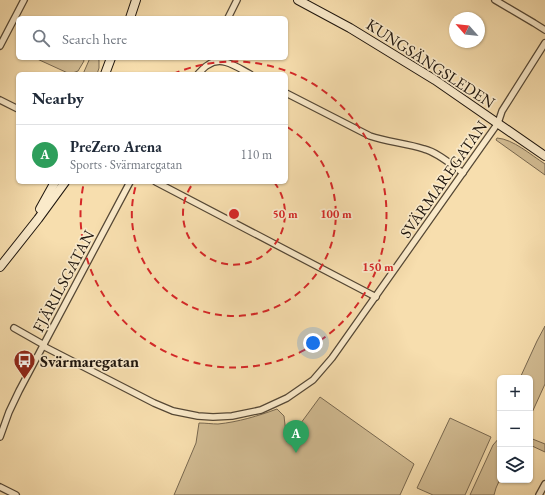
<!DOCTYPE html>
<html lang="en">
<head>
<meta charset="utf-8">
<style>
  :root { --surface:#fff; --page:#f2f2f3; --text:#1f2937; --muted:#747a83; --line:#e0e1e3; --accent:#8f2418 }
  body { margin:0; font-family:"EB Garamond",serif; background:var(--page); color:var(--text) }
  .controls { position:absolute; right:12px; bottom:12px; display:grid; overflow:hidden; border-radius:6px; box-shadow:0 1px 3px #0004 }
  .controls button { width:36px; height:36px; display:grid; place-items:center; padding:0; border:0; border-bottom:1px solid var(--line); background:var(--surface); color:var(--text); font:20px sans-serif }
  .compass { position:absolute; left:449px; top:12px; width:36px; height:36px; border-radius:50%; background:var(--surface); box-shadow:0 1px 3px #0004; rotate:297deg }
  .you { position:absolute; left:313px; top:343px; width:14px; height:14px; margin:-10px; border:3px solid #fff; border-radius:50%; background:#1a73e8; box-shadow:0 0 0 6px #1a73e833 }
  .badge { display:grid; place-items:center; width:26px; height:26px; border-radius:50%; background:var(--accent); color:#fff; font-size:13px; font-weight:700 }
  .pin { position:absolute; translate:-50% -33px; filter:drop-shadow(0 1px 2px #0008) }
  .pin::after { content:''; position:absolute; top:21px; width:14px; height:12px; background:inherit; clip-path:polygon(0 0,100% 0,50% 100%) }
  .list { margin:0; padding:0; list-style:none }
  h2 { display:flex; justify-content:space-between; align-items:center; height:52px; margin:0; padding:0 16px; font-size:17px }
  h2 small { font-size:13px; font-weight:400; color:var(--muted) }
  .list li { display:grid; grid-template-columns:26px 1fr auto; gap:12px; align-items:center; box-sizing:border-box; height:60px; padding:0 16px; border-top:1px solid var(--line) }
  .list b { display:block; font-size:15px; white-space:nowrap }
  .list p { margin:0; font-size:13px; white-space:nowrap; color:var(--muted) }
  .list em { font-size:13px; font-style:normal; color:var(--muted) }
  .icon { flex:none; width:22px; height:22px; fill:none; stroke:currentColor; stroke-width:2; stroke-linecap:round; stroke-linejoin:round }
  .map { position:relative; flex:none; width:545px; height:495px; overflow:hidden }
  .search { position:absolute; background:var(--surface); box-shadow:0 1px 3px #0004; left:16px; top:16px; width:272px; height:44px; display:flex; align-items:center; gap:10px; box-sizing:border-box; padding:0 14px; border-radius:6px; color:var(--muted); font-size:15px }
  .panel { position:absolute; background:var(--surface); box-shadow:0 1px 3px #0004; left:16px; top:72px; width:272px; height:112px; border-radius:6px }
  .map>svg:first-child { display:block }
  .green { fill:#d2bc93; stroke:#786850 }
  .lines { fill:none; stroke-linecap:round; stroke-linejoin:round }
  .street-casing { stroke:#544735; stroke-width:8 }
  .secondary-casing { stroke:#1e150d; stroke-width:10 }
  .street { stroke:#faeaca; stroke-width:5.5 }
  .secondary { stroke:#faeaca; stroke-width:8 }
  .ring { fill:none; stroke:#d62828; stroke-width:2; stroke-dasharray:7 5 }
  .labels { text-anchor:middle; stroke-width:3.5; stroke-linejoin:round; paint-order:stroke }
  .street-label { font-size:16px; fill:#1e150d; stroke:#faeaca }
  .poi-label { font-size:16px; font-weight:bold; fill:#1e150d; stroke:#faeaca; text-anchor:start }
  .centre { fill:#d62828; stroke:#faeaca; stroke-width:2 }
  .ring-label { font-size:12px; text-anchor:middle; font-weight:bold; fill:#d62828; stroke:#faeaca; stroke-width:3.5; stroke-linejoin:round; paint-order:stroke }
</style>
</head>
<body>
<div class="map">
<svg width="545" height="495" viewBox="0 0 545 495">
  <rect width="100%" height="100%" fill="#f7deae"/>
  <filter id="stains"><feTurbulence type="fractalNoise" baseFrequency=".005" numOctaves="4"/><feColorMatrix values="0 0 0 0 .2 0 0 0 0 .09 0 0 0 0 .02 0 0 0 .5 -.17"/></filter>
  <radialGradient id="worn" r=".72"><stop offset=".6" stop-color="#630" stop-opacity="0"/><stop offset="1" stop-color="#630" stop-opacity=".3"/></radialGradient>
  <g class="green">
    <polygon points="35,58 83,58 84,61 78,71 70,74"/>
    <polygon points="90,58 96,58 99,60 99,68 97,74 83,74"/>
    <path d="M497,138c16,1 34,17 48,26v11l-49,-35z"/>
    <polygon points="545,326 545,384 530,417 530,378 520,378 537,341"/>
    <path d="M320,397l94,67 -14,31h-226l22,-52 3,-20c7,0 13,1 19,1 20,-2 40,-8 59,-15l7,7 3,26z"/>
    <polygon points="450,418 491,437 465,495 433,495 417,488"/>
    <polygon points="500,437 500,479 496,488 494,495 470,495 493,445"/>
    <polygon points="530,438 545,444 545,452 530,445"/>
  </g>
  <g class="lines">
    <defs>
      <g id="street">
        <polyline points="495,0 534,23 545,30"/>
        <polyline points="228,18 237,0"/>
        <polyline points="0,46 24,0"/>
        <path d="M198,74c3,-3 6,-7 10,-9 14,-10 30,3 42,9"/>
        <path d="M286,93l84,43c17,6 36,7 54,13 13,3 28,16 39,24"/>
        <polyline points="0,100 18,109"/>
        <polyline points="156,182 376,297"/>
        <polyline points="14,328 44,345"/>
        <polyline points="43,346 154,403 173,411 198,416 213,417 232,416 261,410 287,398 313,380 332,358 498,123 502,111 545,43"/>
        <polyline points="0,437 9,412 19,391 130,182"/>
        <polyline points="0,487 16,495"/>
        <polyline points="539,495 545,484"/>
      </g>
      <g id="secondary">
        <polyline points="298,0 350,28 435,80 545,156"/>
        <polyline points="130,18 136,0"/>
        <polyline points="105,74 111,58"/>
        <polyline points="40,209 55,182"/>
        <polyline points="0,267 38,219 65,182"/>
      </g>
    </defs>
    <use href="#street" class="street-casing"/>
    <use href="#secondary" class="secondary-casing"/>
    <use href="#street" class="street"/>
    <use href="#secondary" class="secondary"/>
  </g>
  <g class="ring">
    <path d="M274 182A51 51 0 1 1 194 182"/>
    <path d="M287 127A102 102 0 1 1 137 182"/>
    <path d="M173 74A153 153 0 1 1 84 182"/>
  </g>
  <defs>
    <symbol id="bus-pin" viewBox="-11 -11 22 30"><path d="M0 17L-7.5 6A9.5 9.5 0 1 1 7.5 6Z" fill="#8f2418" stroke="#faeaca"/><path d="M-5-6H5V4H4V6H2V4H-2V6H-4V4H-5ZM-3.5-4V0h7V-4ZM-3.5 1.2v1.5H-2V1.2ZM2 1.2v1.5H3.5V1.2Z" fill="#fff"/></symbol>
  </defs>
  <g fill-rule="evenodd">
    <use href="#bus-pin" x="12" y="348" width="25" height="34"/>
  </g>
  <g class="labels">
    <g class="street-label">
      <text transform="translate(431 63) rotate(33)" y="6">KUNGSÄNGSLEDEN</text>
      <text transform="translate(443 179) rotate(-55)" y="6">SVÄRMAREGATAN</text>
      <text transform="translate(63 281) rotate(-62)" y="6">FJÄRILSGATAN</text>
    </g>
    <g class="poi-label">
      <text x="40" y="367">Svärmaregatan</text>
    </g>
  </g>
  <circle cx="234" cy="214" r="6" class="centre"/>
  <g class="ring-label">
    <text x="285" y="218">50 m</text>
    <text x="336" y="218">100 m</text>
    <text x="378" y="271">150 m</text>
  </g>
  <rect width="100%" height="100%" filter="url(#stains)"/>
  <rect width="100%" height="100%" fill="url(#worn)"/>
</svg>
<div class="controls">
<button>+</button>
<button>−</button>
<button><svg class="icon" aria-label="layers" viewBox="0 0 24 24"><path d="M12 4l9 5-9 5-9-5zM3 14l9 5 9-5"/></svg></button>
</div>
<svg class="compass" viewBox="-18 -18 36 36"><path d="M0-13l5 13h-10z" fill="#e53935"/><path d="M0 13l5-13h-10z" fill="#747a83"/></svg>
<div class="you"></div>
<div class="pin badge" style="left:296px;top:453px;background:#2e9e5b">A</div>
<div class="search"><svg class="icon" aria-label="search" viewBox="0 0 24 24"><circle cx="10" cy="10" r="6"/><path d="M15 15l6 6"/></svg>Search here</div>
<section class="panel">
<h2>Nearby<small></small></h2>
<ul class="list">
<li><span class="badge" style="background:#2e9e5b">A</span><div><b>PreZero Arena</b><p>Sports · Svärmaregatan</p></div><em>110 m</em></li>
</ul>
</section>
</div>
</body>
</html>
